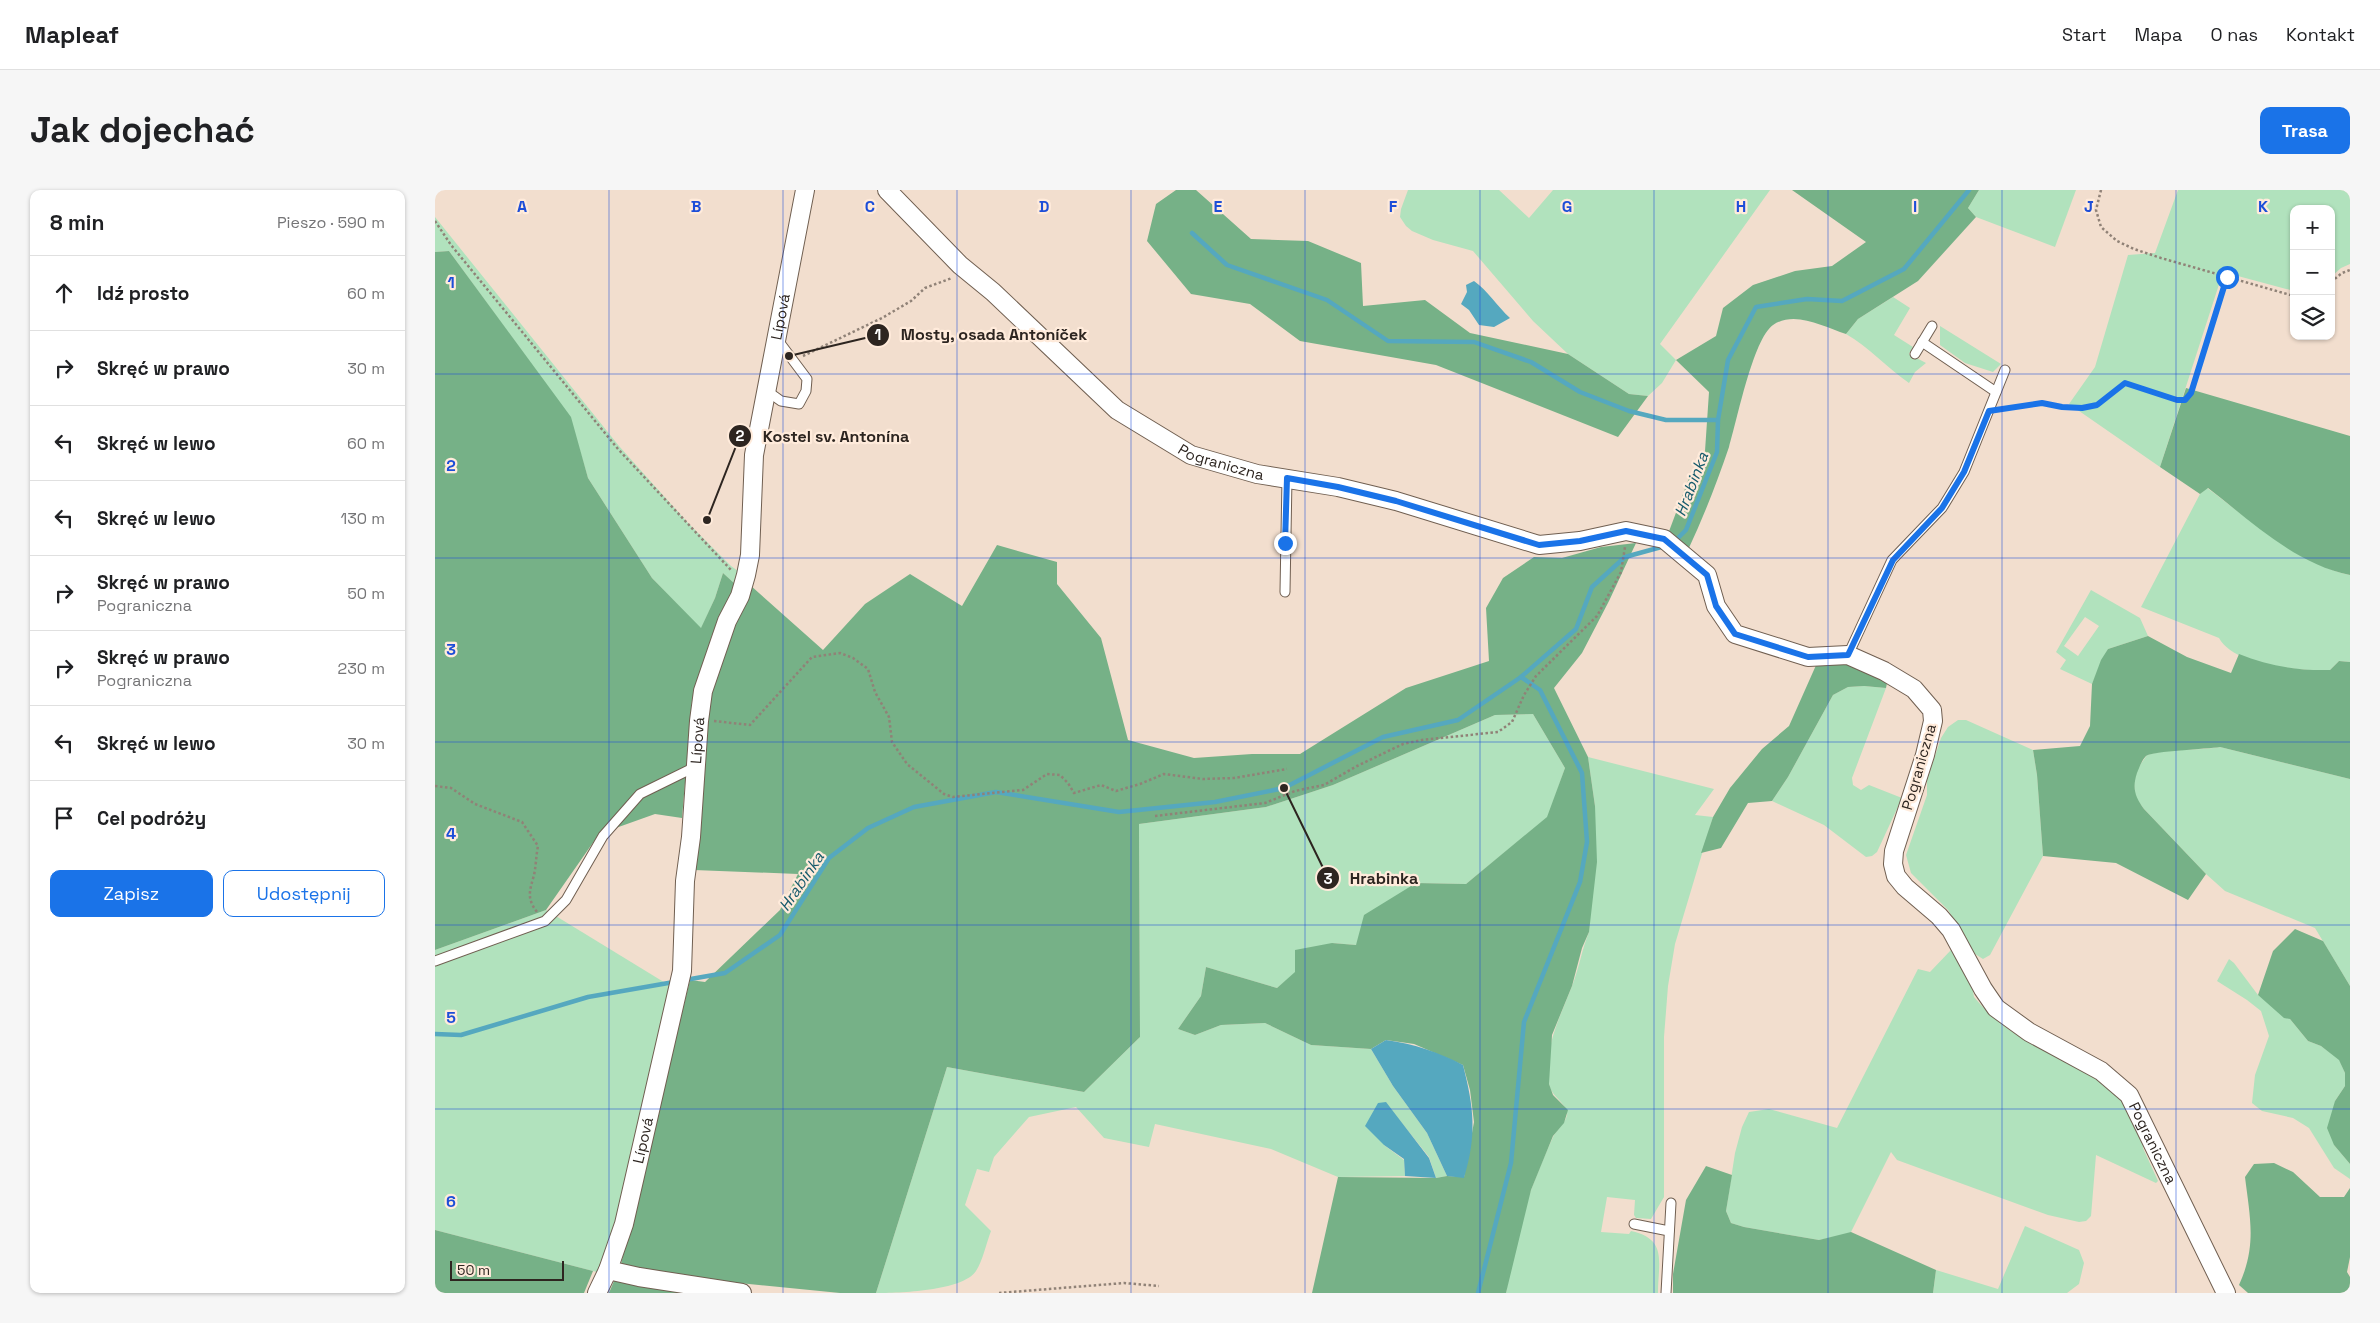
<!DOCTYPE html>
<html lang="pl">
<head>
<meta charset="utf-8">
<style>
  :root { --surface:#fff; --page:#f6f6f6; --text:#202124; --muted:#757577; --line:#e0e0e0; --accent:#1a73e8 }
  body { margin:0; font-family:"Space Grotesk",sans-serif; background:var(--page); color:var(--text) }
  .controls { position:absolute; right:15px; top:15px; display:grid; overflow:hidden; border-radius:10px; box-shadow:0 1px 4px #0004 }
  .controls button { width:45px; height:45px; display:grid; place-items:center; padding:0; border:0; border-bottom:1px solid var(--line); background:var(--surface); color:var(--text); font:25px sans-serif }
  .scale { position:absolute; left:15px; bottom:12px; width:114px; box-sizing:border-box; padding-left:5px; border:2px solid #2d2520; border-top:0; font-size:14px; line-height:18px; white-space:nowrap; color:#2d2520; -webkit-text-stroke:4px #ffebdb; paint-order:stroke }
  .stop { position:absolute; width:15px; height:15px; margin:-11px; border:4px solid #1a73e8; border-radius:50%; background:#fff }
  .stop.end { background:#1a73e8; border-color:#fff; box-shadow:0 1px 5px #0008 }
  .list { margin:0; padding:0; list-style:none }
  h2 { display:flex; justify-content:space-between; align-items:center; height:65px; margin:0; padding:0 20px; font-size:21px }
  h2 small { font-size:16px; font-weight:400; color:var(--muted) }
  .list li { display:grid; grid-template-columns:32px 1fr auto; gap:15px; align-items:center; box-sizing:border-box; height:75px; padding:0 20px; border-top:1px solid var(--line) }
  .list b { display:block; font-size:19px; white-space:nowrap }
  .list p { margin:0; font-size:16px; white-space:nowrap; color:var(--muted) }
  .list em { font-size:16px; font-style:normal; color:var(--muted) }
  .actions { display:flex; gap:10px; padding:15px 20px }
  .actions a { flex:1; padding:11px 0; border:1px solid var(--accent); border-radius:10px; text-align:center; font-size:18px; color:var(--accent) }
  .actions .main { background:var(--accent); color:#fff }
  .icon { flex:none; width:28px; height:28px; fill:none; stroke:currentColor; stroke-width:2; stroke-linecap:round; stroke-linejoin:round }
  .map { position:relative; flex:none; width:1915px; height:1103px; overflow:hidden; border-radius:10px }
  header { display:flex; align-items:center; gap:30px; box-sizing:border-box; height:70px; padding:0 25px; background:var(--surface); border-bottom:1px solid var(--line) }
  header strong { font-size:24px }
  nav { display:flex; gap:28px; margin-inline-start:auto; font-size:18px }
  .intro { display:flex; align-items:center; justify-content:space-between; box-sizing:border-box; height:120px; padding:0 30px }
  h1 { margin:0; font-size:35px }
  .button { padding:12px 22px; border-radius:10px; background:var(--accent); color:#fff; font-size:18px; font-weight:700 }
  main { display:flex; gap:30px; padding:0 30px }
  aside { flex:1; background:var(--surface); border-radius:10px; box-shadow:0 1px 4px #0004 }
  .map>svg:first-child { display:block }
  .green { fill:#b1e2bd; fill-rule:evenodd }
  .forest { fill:#76b187 }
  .water { fill:#55a8bf }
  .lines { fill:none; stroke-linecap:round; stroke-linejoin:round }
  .stream { stroke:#55a8bf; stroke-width:4.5 }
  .service-casing { stroke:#705f51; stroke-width:11 }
  .minor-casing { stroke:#705f51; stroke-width:20 }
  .path { stroke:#908277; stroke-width:2.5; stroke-dasharray:2.5 2.5; stroke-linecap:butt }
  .service { stroke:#fff; stroke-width:9 }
  .minor { stroke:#fff; stroke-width:18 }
  .route { stroke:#1a73e8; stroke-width:6 }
  .grid { fill:none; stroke:#1d4ed8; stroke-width:1; stroke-opacity:0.55 }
  .labels { text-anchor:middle; stroke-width:4.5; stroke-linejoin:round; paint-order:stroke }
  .street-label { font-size:15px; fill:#2d2520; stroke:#ffebdb }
  .water-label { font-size:16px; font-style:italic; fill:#175b6c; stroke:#ffebdb }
  .grid-label { font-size:16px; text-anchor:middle; font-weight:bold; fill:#1d4ed8; stroke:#ffebdb; stroke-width:4.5; stroke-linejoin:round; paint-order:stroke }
  .leader { fill:none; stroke:#2d2520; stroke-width:2 }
  .callout-dot { fill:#2d2520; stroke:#ffebdb; stroke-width:2 }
  .mark-label { font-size:15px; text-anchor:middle; font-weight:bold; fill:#fff }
  .callout-label { font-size:16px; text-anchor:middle; font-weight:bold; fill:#2d2520; stroke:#ffebdb; stroke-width:4.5; stroke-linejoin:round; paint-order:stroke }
</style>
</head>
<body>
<header>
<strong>Mapleaf</strong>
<nav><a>Start</a><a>Mapa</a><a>O nas</a><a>Kontakt</a></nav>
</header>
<div class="intro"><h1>Jak dojechać</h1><a class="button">Trasa</a></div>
<main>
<aside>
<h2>8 min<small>Pieszo · 590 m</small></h2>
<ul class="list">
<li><svg class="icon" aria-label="ahead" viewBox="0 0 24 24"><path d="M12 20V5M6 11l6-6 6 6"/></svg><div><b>Idź prosto</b></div><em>60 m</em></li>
<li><svg class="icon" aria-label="right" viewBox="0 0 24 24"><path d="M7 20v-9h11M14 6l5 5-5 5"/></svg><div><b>Skręć w prawo</b></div><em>30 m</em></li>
<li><svg class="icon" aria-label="left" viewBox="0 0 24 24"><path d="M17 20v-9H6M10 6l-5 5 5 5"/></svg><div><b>Skręć w lewo</b></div><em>60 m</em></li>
<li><svg class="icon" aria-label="left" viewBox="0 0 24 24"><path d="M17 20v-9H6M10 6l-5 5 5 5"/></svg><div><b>Skręć w lewo</b></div><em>130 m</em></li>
<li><svg class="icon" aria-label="right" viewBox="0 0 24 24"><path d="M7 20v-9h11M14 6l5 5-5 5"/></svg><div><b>Skręć w prawo</b><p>Pograniczna</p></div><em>50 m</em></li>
<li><svg class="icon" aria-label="right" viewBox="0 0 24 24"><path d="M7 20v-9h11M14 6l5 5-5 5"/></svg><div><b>Skręć w prawo</b><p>Pograniczna</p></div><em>230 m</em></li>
<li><svg class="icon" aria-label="left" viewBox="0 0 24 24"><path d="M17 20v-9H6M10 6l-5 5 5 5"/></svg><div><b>Skręć w lewo</b></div><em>30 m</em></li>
<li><svg class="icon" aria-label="arrive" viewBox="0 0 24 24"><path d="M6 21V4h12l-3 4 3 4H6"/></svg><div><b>Cel podróży</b></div></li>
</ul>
<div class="actions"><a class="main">Zapisz</a><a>Udostępnij</a></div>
</aside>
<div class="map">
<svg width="1915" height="1103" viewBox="0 0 1915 1103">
  <rect width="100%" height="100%" fill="#f2dece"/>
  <g class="green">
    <polygon points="973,0 1064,0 1094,28 1118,0 1335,0 1225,154 1241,170 1227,193 1213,206 1194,204 1133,164 1098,131 1038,61 998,50 977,41 971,36 965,27 966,19"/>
    <polygon points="1544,0 1641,0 1620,57 1541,27 1533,18"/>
    <polygon points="1743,0 1915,0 1915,74 1906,78 1896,87 1896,19 1859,19 1859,101 1788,82 1725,277 1634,214 1660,177 1693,65 1720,63"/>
    <polygon points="0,27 184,256 252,332 296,376 303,381 300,394 288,383 280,408 266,439 217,388 153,288 135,227 14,61 0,62"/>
    <path d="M1458,107l17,11 -16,27 19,12 -4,7 17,9 -11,9 -6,11c-22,-15 -40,-36 -63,-49l12,-15z"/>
    <polygon points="1505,136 1566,174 1558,182 1530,173 1505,155"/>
    <path d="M1772,298c40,29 95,78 143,87v87l-11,-1 -9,9c-29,1 -96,-4 -111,-32l-78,-31 59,-113z"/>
    <path d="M1656,400l49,28 8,18 -40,13 -16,35 -32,-15 6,-9 -10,-8zM1650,427l14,9 -21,30 -14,-10z"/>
    <polygon points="1429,496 1451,498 1417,588 1418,595 1426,600 1434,595 1467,608 1442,662 1437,666 1431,667 1389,635 1337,611 1353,587 1398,505 1413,497"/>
    <path d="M1098,524l32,54 -17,49 -82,67 -50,-1 -60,62 -24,-2 -55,45 -71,-21 -5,29 -23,33 17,6 26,-10 44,-2 46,22 60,4 22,37 34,47 20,43 -11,2 -7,-21 -44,-55 -1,43 20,15 1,16 -67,1 -67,-28 -116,-25 -6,23 -45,-9 -28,-31 -47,10 -35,40 -5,15 -12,-3 -12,36 26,26c-5,13 -8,29 -15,40 -13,20 -78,22 -100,22l71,-226 137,25 56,-55 -1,-213 127,-17 67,-22 162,-70z"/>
    <polygon points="1523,530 1531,530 1598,560 1602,585 1608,666 1555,765 1548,769 1540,764 1513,720 1476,683 1471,665 1492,605 1492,590 1506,548 1513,537"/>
    <path d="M1785,557l130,32v207l-35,-58 -90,-37 -19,-17 -62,-65 -9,-12 -1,-16 4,-13 9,-13c23,-7 49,-4 73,-8z"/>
    <path d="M1153,567l126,32 -19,26 18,2 -38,127 -7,42 -4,51v160l-13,22 -15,-1 -2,-3 1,-15 -28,-3 -6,35 28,2 2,-3c37,8 27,31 27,62h-152c6,-34 12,-71 25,-103 7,-18 14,-36 22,-53 4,-8 12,-13 14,-22 2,-10 -16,-18 -18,-31 -6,-35 11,-67 23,-98 7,-18 10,-37 17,-54l6,-126z"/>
    <polygon points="111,720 250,805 181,1087 0,1040 0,760"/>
    <polygon points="1516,760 1537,795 1539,807 1546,815 1566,834 1582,845 1648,880 1684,903 1708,952 1708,958 1723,991 1721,993 1661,965 1656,1026 1651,1031 1644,1032 1613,1025 1462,970 1456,962 1415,1044 1384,1050 1309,1037 1296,1033 1291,1021 1300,963 1307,937 1314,922 1334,919 1402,938 1483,779 1495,782"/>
    <polygon points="1794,769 1799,773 1823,805 1855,829 1873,851 1886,856 1904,869 1910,883 1910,896 1900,911 1899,955 1915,974 1915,989 1899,978 1874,938 1858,928 1827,921 1817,913 1820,885 1834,846 1826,821 1812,810 1782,791"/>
    <polygon points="1590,1036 1644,1060 1649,1073 1644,1094 1632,1103 1498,1103 1501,1080 1563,1099"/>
  </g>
  <g class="forest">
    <polygon points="741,0 761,0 816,49 873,51 926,73 928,116 990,110 1035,143 1133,164 1194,204 1213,206 1183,247 1001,175 865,151 815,114 756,104 712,51 721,14"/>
    <path d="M1357,0h187l-11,18 8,9 -58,64 -60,38 -12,15c-22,-7 -51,-24 -73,-9 -20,14 -36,96 -44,122 -12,35 -25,69 -41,103l-20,-16 21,-56 16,-27 4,-59 -33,-32 40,-24 7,-28 30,-23 42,-14 37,-5 34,-24z"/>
    <polygon points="14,61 136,227 153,288 217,388 266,438 280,408 288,383 300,394 293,415 277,445 257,510 247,628 220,624 164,644 111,720 0,760 0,62"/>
    <path d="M1751,198l164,48v139c-55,-11 -99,-54 -142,-87l-8,6 -40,-27z"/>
    <polygon points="1201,353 1174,411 1147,463 1119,498 1153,567 1160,616 1162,672 1154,742 1147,758 1137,796 1117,845 1114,894 1118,905 1133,920 1129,933 1118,946 1096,1000 1071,1103 877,1103 903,987 1001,988 1012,986 1029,987 1039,932 1035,900 1028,875 979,854 951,850 936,859 876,855 830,833 786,835 760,845 743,839 766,806 771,777 842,798 860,782 860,760 897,753 921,755 929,725 981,693 1031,694 1112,627 1130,578 1098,524 1060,525 898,595 831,617 704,634 705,847 649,902 512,877 441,1103 405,1103 294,1092 290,1103 174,1103 186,1074 255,790 270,792 345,720 363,684 259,680 273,510 293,445 315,395 388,460 430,414 475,384 527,416 562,355 622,372 622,394 666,448 693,550 759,568 817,564 865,564 971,498 1054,471 1051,418 1068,388 1099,367 1127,368 1166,357"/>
    <path d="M1713,446l39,21 44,16 8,-19c29,12 60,17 91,16l9,-9 11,1v117l-130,-32c-13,2 -67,4 -74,9 -4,4 -7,12 -9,17 -5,15 -2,24 7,36l62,65 -18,26 -72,-37 -73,-7 -6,-81 -4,-25 47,-4 10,-20 2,-42 9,-24 7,-11z"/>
    <polygon points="1410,471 1453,488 1451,498 1429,496 1413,497 1398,505 1353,587 1337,611 1313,613 1286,658 1266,663 1278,627 1295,598 1327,559 1354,536 1382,473"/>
    <polygon points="1860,739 1888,751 1915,796 1915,974 1899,955 1892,938 1900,911 1910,896 1910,883 1904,870 1886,856 1873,851 1855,829 1849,828 1823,805 1838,761"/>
    <path d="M1839,973l19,9 27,25h24l6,-9v69l-3,15 3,5v16h-102l-9,-8c18,-39 11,-67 6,-108l9,-13z"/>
    <polygon points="1271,976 1297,985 1291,1021 1296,1033 1309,1037 1384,1050 1416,1042 1501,1080 1498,1103 1238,1103 1238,1084 1251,1010"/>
    <polygon points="0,1040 158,1081 149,1103 0,1103"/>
  </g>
  <g class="water">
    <path d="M1039,91c14,10 23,25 36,37l-16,9 -15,-2 -10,-15 -8,-6 6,-12 -1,-7z"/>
    <path d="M951,850c29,4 52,12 77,25 11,43 14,70 1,113l-17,-2 -20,-43 -34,-47 -22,-37z"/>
    <polygon points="951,912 994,968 1001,988 970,986 969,969 949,955 930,936 943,913"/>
  </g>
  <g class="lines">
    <g class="stream">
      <polyline points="757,43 792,75 892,110 953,151 1039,152 1096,172 1145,202 1194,221 1231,230 1283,230"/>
      <polyline points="1239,352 1251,340 1282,262 1283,230 1293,170 1321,117 1372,109 1407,111 1469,79 1534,0"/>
      <polyline points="250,790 290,783 345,745 394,668 433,638 479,617 561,602 684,622 780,612 849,598 948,547 1023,530 1086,487 1141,439 1157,397 1190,367 1230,356"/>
      <polyline points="0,844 26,845 153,807 239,792"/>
      <polyline points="1043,1103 1076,973 1089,832 1145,692 1152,652 1147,583 1105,500 1086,487"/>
    </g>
    <defs>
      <g id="service">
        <polyline points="1487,152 1561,202"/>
        <polyline points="1480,164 1497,136"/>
        <polyline points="332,201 346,211 364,214 371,201 372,189 342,149"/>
        <polyline points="850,402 852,288"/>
        <polyline points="1413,465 1457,370 1507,318 1529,282 1570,180"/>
        <polyline points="0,771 110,731 131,710 168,646 205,604 262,576"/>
        <polyline points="1199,1034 1234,1041"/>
        <polyline points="1231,1103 1236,1013"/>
      </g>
      <g id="minor">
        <path id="s1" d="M452,0l73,75 33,27 124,118 74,45 66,19 81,13 58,14 143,44 41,-4 46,-10 38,8 43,36 9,31 19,28 73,23 40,-2 36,16 30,18 18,21 1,11 -8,34 -31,96 -1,13 3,12 9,11 34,29 12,14 32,59 13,19 33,24 72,39 28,24 97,198"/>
        <polyline points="173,1080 204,1087 307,1103"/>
        <path id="s2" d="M162,1103l11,-23 16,-46 58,-253 3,-90 6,-44 8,-116 4,-30 24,-70 13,-25 6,-21 4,-20 4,-100 51,-265"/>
      </g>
    </defs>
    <use href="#service" class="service-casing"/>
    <use href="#minor" class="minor-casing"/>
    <g class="path">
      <polyline points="1666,0 1661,20 1666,37 1682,51 1699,59 1726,68 1859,106"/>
      <polyline points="0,31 16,55 183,259 296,380"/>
      <polyline points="1896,92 1907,83 1915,80"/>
      <polyline points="368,166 447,128 476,111 490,98 517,88"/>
      <polyline points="1566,219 1607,213 1627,217 1647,218 1662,215 1690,193 1742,210 1750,210 1755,203 1792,87"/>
      <polyline points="279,531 315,535 377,467 405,463 418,468 433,479 440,502 454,527 457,552 472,574 509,604 518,607 588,600 612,584 625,585 633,593 639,603 666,595 681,601 705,594 729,584 768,589 799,588 852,579"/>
      <path d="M0,596l16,2 24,16 47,18 16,24c-2,10 -2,20 -4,29 -4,15 -8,23 3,37"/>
      <polyline points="720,626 830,613 860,601 889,595 922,576 968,554 987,550 1063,542 1077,532 1089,505 1101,486 1162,426 1186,382 1190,357"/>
      <polyline points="564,1103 689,1093 724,1096"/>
    </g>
    <use href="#service" class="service"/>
    <use href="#minor" class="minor"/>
  </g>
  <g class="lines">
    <polyline class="route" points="850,353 852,288 903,297 961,311 1104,355 1145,351 1191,341 1229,349 1272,385 1281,416 1300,444 1373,467 1413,465 1458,370 1507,318 1529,282 1554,221 1607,213 1627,217 1647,218 1662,215 1690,193 1742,210 1750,210 1756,203 1792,87"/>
  </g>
  <path class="grid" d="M174,0v1103M348,0v1103M522,0v1103M696,0v1103M870,0v1103M1045,0v1103M1219,0v1103M1393,0v1103M1567,0v1103M1741,0v1103M0,184h1915M0,368h1915M0,552h1915M0,735h1915M0,919h1915"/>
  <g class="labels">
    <g class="street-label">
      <text dy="5" stroke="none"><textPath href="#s2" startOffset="1000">Lípová</textPath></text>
      <text dy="5" stroke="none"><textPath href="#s1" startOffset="436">Pograniczna</textPath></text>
      <text dy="5" stroke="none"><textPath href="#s2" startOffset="565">Lípová</textPath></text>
      <text transform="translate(1484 577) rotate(-74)" y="5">Pograniczna</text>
      <text dy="5" stroke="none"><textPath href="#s2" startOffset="160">Lípová</textPath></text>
      <text dy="5" stroke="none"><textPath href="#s1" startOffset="1786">Pograniczna</textPath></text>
    </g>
    <g class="water-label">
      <text transform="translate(1256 294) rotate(-69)" y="6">Hrabinka</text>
      <text transform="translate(366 691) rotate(-56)" y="6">Hrabinka</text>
    </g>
  </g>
  <g class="grid-label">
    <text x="87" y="22">A</text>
    <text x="261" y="22">B</text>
    <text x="435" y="22">C</text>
    <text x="609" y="22">D</text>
    <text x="783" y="22">E</text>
    <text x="958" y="22">F</text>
    <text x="1132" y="22">G</text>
    <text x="1306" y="22">H</text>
    <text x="1480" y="22">I</text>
    <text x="1654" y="22">J</text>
    <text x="1828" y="22">K</text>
    <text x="16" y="98">1</text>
    <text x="16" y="281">2</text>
    <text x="16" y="465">3</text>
    <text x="16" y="649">4</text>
    <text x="16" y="833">5</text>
    <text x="16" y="1017">6</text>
  </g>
  <path class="leader" d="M354 166L443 145M272 330L305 246M849 598L893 688"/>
  <g class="callout-dot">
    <circle cx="354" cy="166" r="5"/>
    <circle cx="272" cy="330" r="5"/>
    <circle cx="849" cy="598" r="5"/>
    <circle cx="443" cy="145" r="12"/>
    <circle cx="305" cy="246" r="12"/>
    <circle cx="893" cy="688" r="12"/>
  </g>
  <g class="mark-label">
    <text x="443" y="150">1</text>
    <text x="305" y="251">2</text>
    <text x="893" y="694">3</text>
  </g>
  <g class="callout-label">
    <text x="559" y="150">Mosty, osada Antoníček</text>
    <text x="401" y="252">Kostel sv. Antonína</text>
    <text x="949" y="694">Hrabinka</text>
  </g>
</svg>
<div class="controls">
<button>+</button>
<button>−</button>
<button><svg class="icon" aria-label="layers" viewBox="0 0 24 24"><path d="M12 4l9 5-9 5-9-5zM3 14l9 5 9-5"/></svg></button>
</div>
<div class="scale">50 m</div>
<div class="stop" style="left:1792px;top:87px"></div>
<div class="stop end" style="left:850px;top:353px"></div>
</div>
</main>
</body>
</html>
